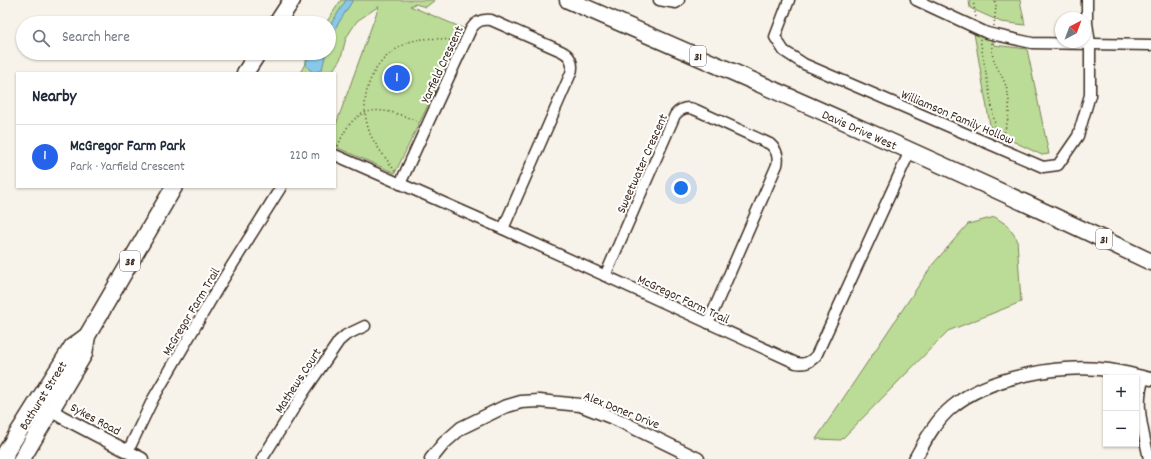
<!DOCTYPE html>
<html lang="en">
<head>
<meta charset="utf-8">
<style>
  :root { --surface:#fff; --page:#f6f6f7; --text:#1f2937; --muted:#747a83; --line:#e0e1e3; --accent:#2563eb }
  body { margin:0; font-family:Dekko,sans-serif; background:var(--page); color:var(--text) }
  .controls { position:absolute; right:12px; bottom:12px; display:grid; overflow:hidden; border-radius:0px; box-shadow:0 1px 3px #0004 }
  .controls button { width:36px; height:36px; display:grid; place-items:center; padding:0; border:0; border-bottom:1px solid var(--line); background:var(--surface); color:var(--text); font:20px sans-serif }
  .compass { position:absolute; left:1055px; top:12px; width:36px; height:36px; border-radius:50%; background:var(--surface); box-shadow:0 1px 3px #0004; rotate:41deg }
  .you { position:absolute; left:681px; top:188px; width:14px; height:14px; margin:-10px; border:3px solid #fff; border-radius:50%; background:#1a73e8; box-shadow:0 0 0 6px #1a73e833 }
  .badge { display:grid; place-items:center; width:26px; height:26px; border-radius:50%; background:var(--accent); color:#fff; font-size:13px; font-weight:700 }
  .pin { position:absolute; translate:-50% -50%; border:2px solid #fff; box-shadow:0 1px 4px #0006 }
  .list { margin:0; padding:0; list-style:none }
  h2 { display:flex; justify-content:space-between; align-items:center; height:52px; margin:0; padding:0 16px; font-size:17px }
  h2 small { font-size:13px; font-weight:400; color:var(--muted) }
  .list li { display:grid; grid-template-columns:26px 1fr auto; gap:12px; align-items:center; box-sizing:border-box; height:64px; padding:0 16px; border-top:1px solid var(--line) }
  .list b { display:block; font-size:15px; white-space:nowrap }
  .list p { margin:0; font-size:13px; white-space:nowrap; color:var(--muted) }
  .list em { font-size:13px; font-style:normal; color:var(--muted) }
  .icon { flex:none; width:22px; height:22px; fill:none; stroke:currentColor; stroke-width:2; stroke-linecap:round; stroke-linejoin:round }
  .map { position:relative; flex:none; width:1151px; height:459px; overflow:hidden }
  .search { position:absolute; background:var(--surface); box-shadow:0 1px 3px #0004; left:16px; top:16px; width:320px; height:44px; display:flex; align-items:center; gap:10px; box-sizing:border-box; padding:0 14px; border-radius:22px; color:var(--muted); font-size:15px }
  .panel { position:absolute; background:var(--surface); box-shadow:0 1px 3px #0004; left:16px; top:72px; width:320px; height:116px; border-radius:0px }
  .map>svg:first-child { display:block }
  .green { fill:#bbdc96; stroke:#7b835a }
  .water { fill:#89c8e9; stroke:#6a8998 }
  .lines { fill:none; stroke-linecap:round; stroke-linejoin:round }
  .minor-casing { stroke:#3b2a1e; stroke-width:13 }
  .tertiary-casing { stroke:#3b2a1e; stroke-width:15 }
  .primary-casing { stroke:#3b2a1e; stroke-width:19 }
  .path { stroke:#3b2a1e; stroke-width:1.5; stroke-dasharray:1 3; stroke-linecap:butt }
  .minor { stroke:#fff; stroke-width:10 }
  .tertiary { stroke:#fff; stroke-width:12 }
  .primary { stroke:#fff; stroke-width:16 }
  .labels { text-anchor:middle; stroke-width:4; stroke-linejoin:round; paint-order:stroke }
  .shield { fill:#fff; stroke:#766a62; stroke-width:1 }
  .shield-label { font-size:12px; font-weight:bold; fill:#3b2a1e }
  .street-label { font-size:13px; fill:#3b2a1e; stroke:#fff }
</style>
</head>
<body>
<div class="map">
<svg width="1151" height="459" viewBox="0 0 1151 459">
  <rect width="100%" height="100%" fill="#f8f3ea"/>
  <filter id="ink" filterUnits="userSpaceOnUse"><feTurbulence type="fractalNoise" baseFrequency=".025" numOctaves="2"/><feDisplacementMap in="SourceGraphic" scale="8" xChannelSelector="R" yChannelSelector="G"/><feConvolveMatrix kernelMatrix="1 2 1 2 8 2 1 2 1" color-interpolation-filters="sRGB"/></filter>
  <g filter="url(#ink)">
    <g class="green">
      <polygon points="341,0 435,0 426,7 415,4 410,6 465,29 395,173 338,148 335,140 335,127 379,6 357,21 346,38 341,58 331,73 300,73 306,62 306,55 307,53 329,53 329,23 326,23"/>
      <polygon points="969,0 1020,0 1025,25 1001,22 970,8"/>
      <polygon points="974,33 993,41 994,45 1027,49 1049,154 1042,155 991,131"/>
      <polygon points="995,217 1007,225 1017,239 1021,302 948,331 841,440 816,439 933,264 968,224"/>
    </g>
    <g class="water">
      <polygon points="346,0 353,0 336,27 329,43 329,27"/>
      <polygon points="313,53 326,53 322,69 314,73 307,67 306,62"/>
    </g>
    <g class="lines">
      <defs>
        <g id="minor">
          <polyline points="659,0 676,3 679,0"/>
          <polyline points="789,0 775,37 784,51 804,64 1043,167 1058,165 1078,136 1090,95 1090,44 1087,23 1087,0"/>
          <polyline points="916,0 987,33 1032,43 1151,45"/>
          <path d="M335,155l168,74 293,134c9,2 14,-1 20,-7l94,-205"/>
          <path d="M400,184l71,-155c5,-8 11,-10 20,-9l70,31c9,4 13,12 10,22l-68,156"/>
          <path d="M605,276l70,-161c6,-7 12,-9 21,-5l74,34c7,6 9,13 7,21l-69,158"/>
          <path d="M1144,378c-10,26 0,55 5,81"/>
          <polyline points="128,451 153,399 219,286 281,187"/>
          <polyline points="262,459 304,392 339,341 346,335 365,326"/>
        </g>
        <g id="tertiary">
          <polyline points="45,406 62,417 142,459"/>
          <polyline points="431,459 444,443 461,428 504,407 521,402 539,401 580,405 618,420 698,459"/>
          <path d="M915,459c10,-18 20,-38 37,-52 37,-31 110,-43 157,-37 14,2 28,6 42,9"/>
        </g>
        <g id="primary">
          <path d="M568,0c195,85 390,170 583,262"/>
          <polyline points="277,23 292,0"/>
          <polyline points="245,73 258,53"/>
          <polyline points="5,459 6,452 72,347 87,336"/>
          <polyline points="22,459 84,354 87,336 174,187"/>
        </g>
      </defs>
      <use href="#minor" class="minor-casing"/>
      <use href="#tertiary" class="tertiary-casing"/>
      <use href="#primary" class="primary-casing"/>
      <g class="path">
        <polyline points="973,0 976,18"/>
        <polyline points="994,26 996,6 994,0"/>
        <polyline points="980,39 997,136"/>
        <path d="M992,43c-2,21 11,29 15,47 5,21 1,30 -5,49"/>
        <path d="M338,146c17,-45 44,-40 81,-24"/>
        <path d="M395,171c-7,-10 -19,-25 -24,-35 -14,-33 -3,-70 27,-88 4,-2 7,-5 11,-6 15,-5 30,-4 45,-1"/>
      </g>
      <use href="#minor" class="minor"/>
      <use href="#tertiary" class="tertiary"/>
      <use href="#primary" class="primary"/>
    </g>
  </g>
  <g class="labels">
    <g class="shield">
      <rect x="690" y="46" width="16" height="20" rx="3"/>
      <rect x="1096" y="229" width="16" height="20" rx="3"/>
      <rect x="120" y="251" width="20" height="20" rx="3"/>
    </g>
    <g class="shield-label">
      <text x="698" y="60">31</text>
      <text x="1104" y="243">31</text>
      <text x="130" y="265">38</text>
    </g>
    <g class="street-label">
      <text transform="translate(441 64) rotate(-65)" y="5">Yarfield Crescent</text>
      <text transform="translate(958 116) rotate(23)" y="5">Williamson Family Hollow</text>
      <text transform="translate(860 129) rotate(24)" y="5">Davis Drive West</text>
      <text transform="translate(641 163) rotate(-66)" y="5">Sweetwater Crescent</text>
      <text transform="translate(684 298) rotate(25)" y="5">McGregor Farm Trail</text>
      <text transform="translate(190 311) rotate(-59)" y="5">McGregor Farm Trail</text>
      <text transform="translate(297 380) rotate(-57)" y="5">Mathews Court</text>
      <text transform="translate(42 395) rotate(-58)" y="5">Bathurst Street</text>
      <text transform="translate(622 409) rotate(22)" y="5">Alex Doner Drive</text>
      <text transform="translate(96 418) rotate(28)" y="5">Sykes Road</text>
    </g>
  </g>
</svg>
<div class="controls">
<button>+</button>
<button>−</button>
</div>
<svg class="compass" viewBox="-18 -18 36 36"><path d="M0-13l5 13h-10z" fill="#e53935"/><path d="M0 13l5-13h-10z" fill="#747a83"/></svg>
<div class="you"></div>
<div class="pin badge" style="left:397px;top:78px">1</div>
<div class="search"><svg class="icon" aria-label="search" viewBox="0 0 24 24"><circle cx="10" cy="10" r="6"/><path d="M15 15l6 6"/></svg>Search here</div>
<section class="panel">
<h2>Nearby<small></small></h2>
<ul class="list">
<li><span class="badge">1</span><div><b>McGregor Farm Park</b><p>Park · Yarfield Crescent</p></div><em>220 m</em></li>
</ul>
</section>
</div>
</body>
</html>
